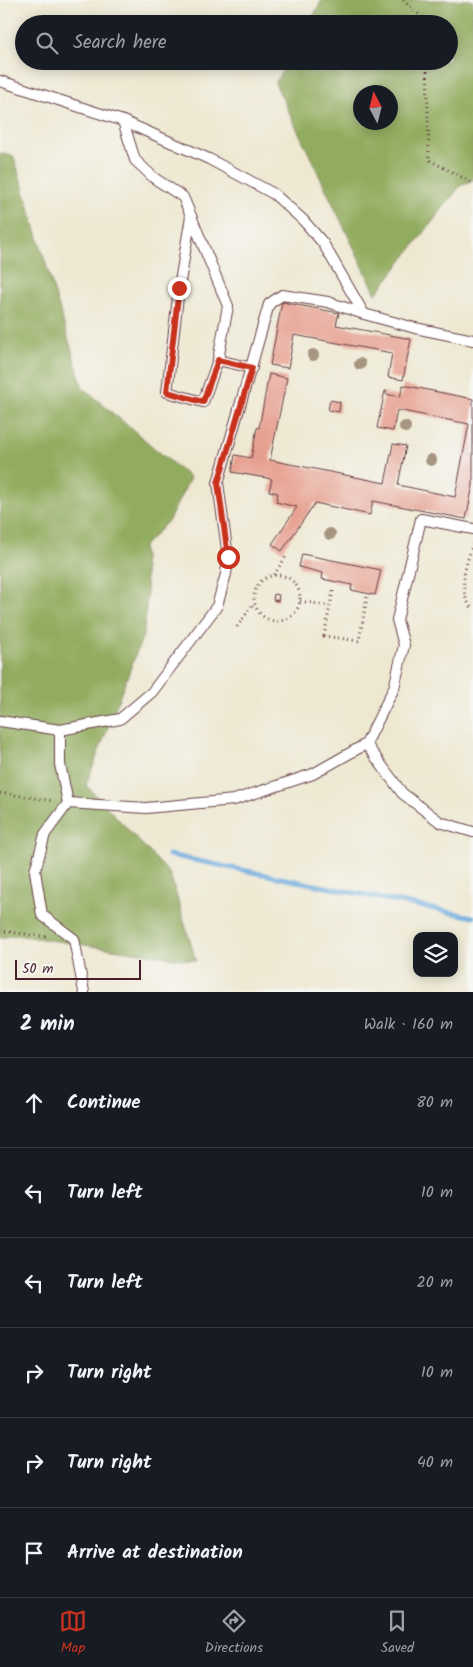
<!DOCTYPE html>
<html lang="en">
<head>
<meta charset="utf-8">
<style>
  :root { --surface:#171b24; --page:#242831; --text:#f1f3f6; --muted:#9ea1a6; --line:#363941; --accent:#c8321e }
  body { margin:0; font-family:Kalam,sans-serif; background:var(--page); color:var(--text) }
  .controls { position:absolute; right:15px; bottom:15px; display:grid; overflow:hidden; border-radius:10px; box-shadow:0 2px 12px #0003 }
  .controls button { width:45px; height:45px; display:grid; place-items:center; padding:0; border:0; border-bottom:1px solid var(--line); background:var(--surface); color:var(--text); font:25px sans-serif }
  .compass { position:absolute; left:353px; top:85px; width:45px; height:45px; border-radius:50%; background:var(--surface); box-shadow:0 2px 12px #0003; rotate:353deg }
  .scale { position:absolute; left:15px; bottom:12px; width:126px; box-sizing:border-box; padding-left:5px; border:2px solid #4a1f2b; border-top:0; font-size:14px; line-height:18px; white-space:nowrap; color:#4a1f2b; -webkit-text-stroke:4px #f6f6f2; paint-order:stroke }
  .stop { position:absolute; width:15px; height:15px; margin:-11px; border:4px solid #c8321e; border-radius:50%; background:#fff }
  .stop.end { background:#c8321e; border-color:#fff; box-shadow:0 1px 5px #0008 }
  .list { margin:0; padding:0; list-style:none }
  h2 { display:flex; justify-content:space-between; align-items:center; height:65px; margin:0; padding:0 20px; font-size:21px }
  h2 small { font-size:16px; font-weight:400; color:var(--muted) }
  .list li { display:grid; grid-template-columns:32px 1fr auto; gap:15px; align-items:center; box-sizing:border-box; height:90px; padding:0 20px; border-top:1px solid var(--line) }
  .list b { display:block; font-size:19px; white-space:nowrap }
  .list em { font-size:16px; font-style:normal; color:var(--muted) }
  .icon { flex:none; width:28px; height:28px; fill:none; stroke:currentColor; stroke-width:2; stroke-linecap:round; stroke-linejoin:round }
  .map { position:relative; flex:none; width:473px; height:992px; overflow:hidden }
  .search { position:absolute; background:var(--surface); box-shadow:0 2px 12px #0003; left:15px; right:15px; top:15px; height:55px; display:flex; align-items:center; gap:12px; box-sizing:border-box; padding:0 18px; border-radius:28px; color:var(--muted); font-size:19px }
  .sheet { height:605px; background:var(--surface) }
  nav { display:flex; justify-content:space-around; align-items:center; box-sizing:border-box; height:70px; border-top:1px solid var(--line); background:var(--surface); font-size:14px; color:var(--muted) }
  nav a { display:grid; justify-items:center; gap:2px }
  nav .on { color:var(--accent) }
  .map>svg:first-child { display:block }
  .forest { fill:#92ac5e; stroke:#6e6644; fill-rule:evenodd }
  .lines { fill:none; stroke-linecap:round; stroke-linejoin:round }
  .stream { stroke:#6ba8dc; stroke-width:5 }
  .building { fill:#e69d8d }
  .lane-casing { stroke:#633d44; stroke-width:12 }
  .path { stroke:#633d44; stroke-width:3; stroke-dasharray:1 4; stroke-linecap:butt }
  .lane { stroke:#fff; stroke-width:10 }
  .tree { fill:#a69580 }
  .route { stroke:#c8321e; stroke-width:6 }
</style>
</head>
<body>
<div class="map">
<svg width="473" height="992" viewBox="0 0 473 992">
  <rect width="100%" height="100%" fill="#f6f6f2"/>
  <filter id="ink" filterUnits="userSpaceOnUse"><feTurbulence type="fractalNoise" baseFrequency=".02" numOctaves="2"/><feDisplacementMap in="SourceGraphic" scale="10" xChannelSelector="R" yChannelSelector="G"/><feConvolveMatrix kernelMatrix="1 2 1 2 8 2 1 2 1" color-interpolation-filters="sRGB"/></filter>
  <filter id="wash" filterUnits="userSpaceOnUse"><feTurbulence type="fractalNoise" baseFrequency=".0096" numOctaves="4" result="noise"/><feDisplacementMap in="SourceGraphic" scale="20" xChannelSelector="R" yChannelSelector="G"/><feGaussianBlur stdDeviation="1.12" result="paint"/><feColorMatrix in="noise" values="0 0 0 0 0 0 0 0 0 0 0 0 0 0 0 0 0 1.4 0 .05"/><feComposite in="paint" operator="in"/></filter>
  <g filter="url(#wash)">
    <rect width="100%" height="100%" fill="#eee8d1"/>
    <g class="forest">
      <path d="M322,0h151v180l-12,5 -85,109 -101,-211 13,-22h161v-37h-140zM360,92h30v30h-30z"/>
      <polygon points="0,153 14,157 83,388 190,478 169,520 143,547 147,594 144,633 86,785 170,874 196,961 15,935 0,938"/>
    </g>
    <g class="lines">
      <polyline class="stream" points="169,855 473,917"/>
    </g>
    <g id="blocks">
      <g class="building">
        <polygon points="282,302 339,313 336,325 411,339 403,380 388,377 392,353 294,335 288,368 270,365"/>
        <polygon points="269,374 287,378 270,460 385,483 393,444 406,446 398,485 455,497 469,424 397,410 393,431 377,428 385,391 387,391 386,394 400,397 403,385 473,399 473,485 466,519 373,501 370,515 315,503 282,551 272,544 297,507 276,502 278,493 269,491 272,479 232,472 235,455 251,458 257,428 259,428"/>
        <polygon points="330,400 340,402 339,412 328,410"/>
        <polygon points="302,554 381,570 375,595 351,590 352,585 322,579 323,573 299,567"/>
        <polygon points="274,594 279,595 278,601 273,600"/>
      </g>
    </g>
  </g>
  <g filter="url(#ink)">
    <use href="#blocks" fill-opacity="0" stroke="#633d44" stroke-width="1"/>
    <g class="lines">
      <defs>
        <g id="lane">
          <polyline points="0,81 123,121 209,159 274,194 303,220 323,243 364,314"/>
          <polyline points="123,121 135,160 154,178 183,197 191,216 179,288 167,392 203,402 218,360 228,306 191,216"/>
          <polyline points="218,360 252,368"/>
          <polyline points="0,721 60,730 120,719 152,692 217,606 226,574 228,557 218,483 269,304 282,295 328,302 364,314 415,328 473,340"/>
          <polyline points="60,730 60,764 68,803 45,834 35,871 42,915 74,939 84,992"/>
          <polyline points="366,744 402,793 440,822 473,832"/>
          <polyline points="68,803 146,808 234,800 313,774 366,744 394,688 404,645 397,620 421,519 473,529"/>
        </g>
      </defs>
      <use href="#lane" class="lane-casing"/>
      <g class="path">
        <polyline points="403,0 425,20 425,24"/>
        <polyline points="427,61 429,160 473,183"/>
        <path d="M473,544c-7,19 -17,48 0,65"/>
        <circle cx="277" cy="598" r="23"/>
        <polyline points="274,575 286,556"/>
        <polyline points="333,591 324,636 359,641 367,597"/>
        <polyline points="300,601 330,606"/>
        <polyline points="237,627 254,603"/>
        <polyline points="0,793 54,801"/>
        <polyline points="0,931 49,937"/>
      </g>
      <use href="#lane" class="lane"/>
    </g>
    <g class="tree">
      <circle cx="313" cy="355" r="6"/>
      <circle cx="360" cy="364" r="6"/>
      <circle cx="405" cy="427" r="6"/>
      <circle cx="431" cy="460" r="6"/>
      <circle cx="330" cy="534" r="6"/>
    </g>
  </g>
  <g class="lines" filter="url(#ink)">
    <polyline class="route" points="179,288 167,392 203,402 218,360 252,368 218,483 228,557"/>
  </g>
</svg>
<div class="controls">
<button><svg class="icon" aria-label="layers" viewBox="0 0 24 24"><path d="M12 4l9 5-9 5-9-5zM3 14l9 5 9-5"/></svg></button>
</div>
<svg class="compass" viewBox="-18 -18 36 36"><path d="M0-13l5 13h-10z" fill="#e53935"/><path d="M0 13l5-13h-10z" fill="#9ea1a6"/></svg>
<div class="scale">50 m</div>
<div class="stop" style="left:228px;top:557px"></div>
<div class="stop end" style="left:179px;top:288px"></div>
<div class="search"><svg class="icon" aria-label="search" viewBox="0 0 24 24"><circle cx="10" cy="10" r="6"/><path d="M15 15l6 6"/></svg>Search here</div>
</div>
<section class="sheet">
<h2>2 min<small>Walk · 160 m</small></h2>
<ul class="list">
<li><svg class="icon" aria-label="ahead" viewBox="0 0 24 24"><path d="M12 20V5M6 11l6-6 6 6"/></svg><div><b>Continue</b></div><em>80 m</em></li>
<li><svg class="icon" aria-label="left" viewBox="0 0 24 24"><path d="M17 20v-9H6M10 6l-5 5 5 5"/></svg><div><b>Turn left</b></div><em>10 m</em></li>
<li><svg class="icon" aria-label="left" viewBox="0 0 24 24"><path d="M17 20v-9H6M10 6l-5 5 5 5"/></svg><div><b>Turn left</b></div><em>20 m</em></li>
<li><svg class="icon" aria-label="right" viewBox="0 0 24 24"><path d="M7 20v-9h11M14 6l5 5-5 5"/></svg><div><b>Turn right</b></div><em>10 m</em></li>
<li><svg class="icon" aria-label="right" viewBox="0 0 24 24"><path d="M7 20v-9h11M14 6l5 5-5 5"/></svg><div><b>Turn right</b></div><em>40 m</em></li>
<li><svg class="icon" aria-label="arrive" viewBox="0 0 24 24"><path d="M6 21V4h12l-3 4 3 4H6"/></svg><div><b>Arrive at destination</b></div></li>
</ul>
</section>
<nav>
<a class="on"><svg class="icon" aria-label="map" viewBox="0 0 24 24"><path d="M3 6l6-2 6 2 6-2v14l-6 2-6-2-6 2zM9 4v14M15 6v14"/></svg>Map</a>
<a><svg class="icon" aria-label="directions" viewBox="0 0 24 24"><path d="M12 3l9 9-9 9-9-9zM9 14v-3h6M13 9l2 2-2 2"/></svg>Directions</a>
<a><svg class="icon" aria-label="saved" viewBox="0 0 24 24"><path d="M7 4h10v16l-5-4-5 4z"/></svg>Saved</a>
</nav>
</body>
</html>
